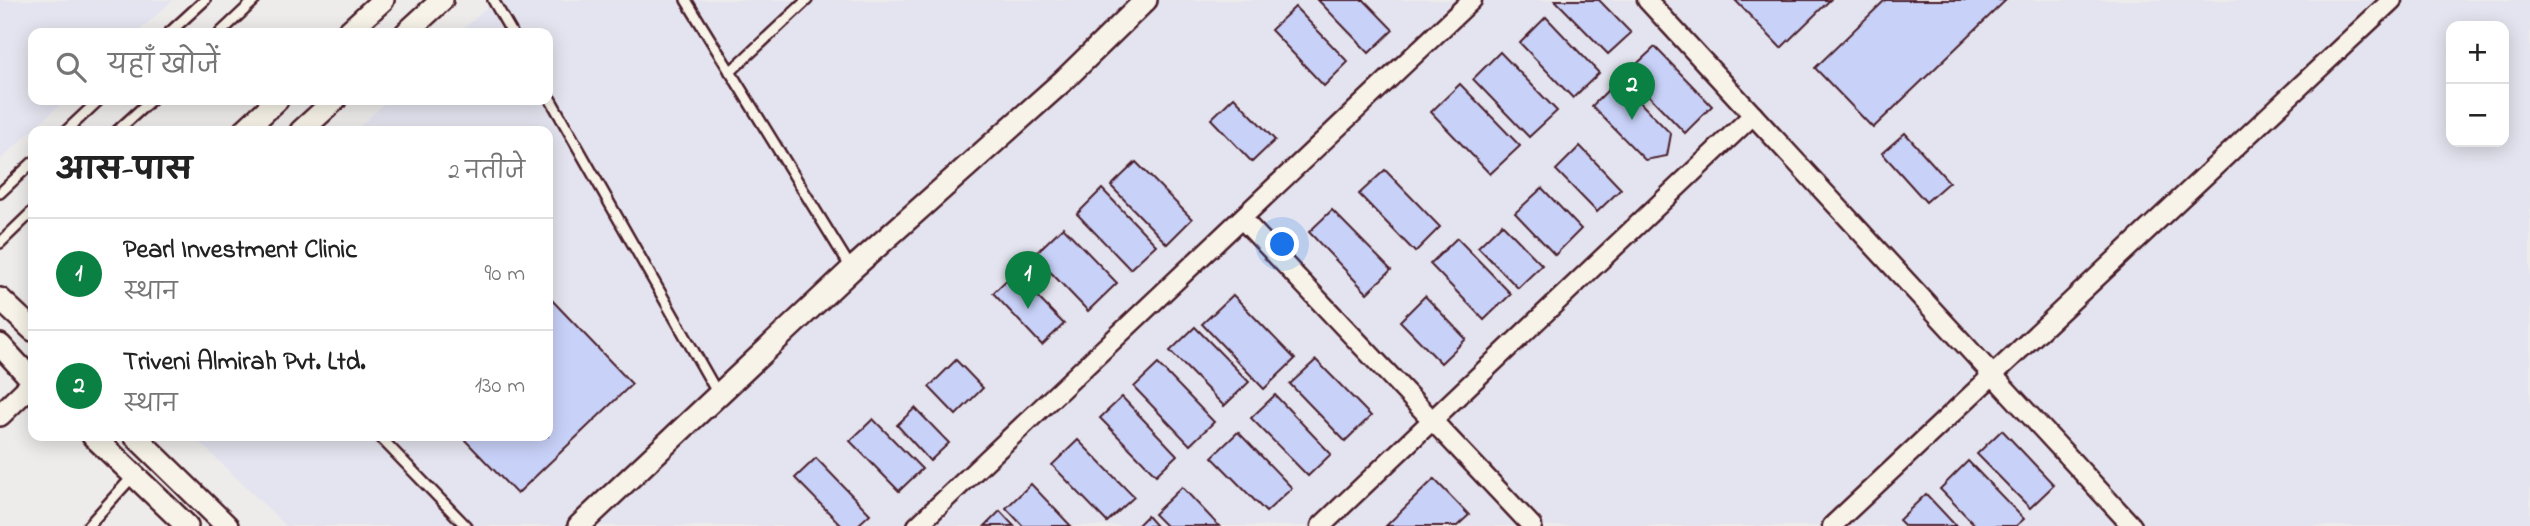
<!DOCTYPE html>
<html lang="hi">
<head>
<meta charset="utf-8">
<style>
  :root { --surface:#fff; --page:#f6f6f6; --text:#222; --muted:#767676; --line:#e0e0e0; --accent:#0b8043 }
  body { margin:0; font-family:"Indie Flower","Playpen Sans Deva",sans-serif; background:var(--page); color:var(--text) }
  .controls { position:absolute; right:21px; top:21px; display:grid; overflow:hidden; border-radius:14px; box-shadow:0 4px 18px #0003 }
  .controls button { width:63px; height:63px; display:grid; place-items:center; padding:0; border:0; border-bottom:2px solid var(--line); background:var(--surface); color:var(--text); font:35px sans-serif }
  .you { position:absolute; left:1283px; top:245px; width:24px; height:24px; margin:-18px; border:5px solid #fff; border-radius:50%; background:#1a73e8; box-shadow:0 0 0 10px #1a73e833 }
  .badge { display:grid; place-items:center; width:46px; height:46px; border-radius:50%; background:var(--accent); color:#fff; font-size:23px; font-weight:700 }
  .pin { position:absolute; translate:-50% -58px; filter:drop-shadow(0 2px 4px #0008) }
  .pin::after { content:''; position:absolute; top:37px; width:24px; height:21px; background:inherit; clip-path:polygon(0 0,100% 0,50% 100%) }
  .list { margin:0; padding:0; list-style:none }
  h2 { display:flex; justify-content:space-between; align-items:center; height:91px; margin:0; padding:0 28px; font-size:30px }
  h2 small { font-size:23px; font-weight:400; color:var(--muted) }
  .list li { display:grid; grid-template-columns:46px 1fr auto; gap:21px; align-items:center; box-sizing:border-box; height:112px; padding:0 28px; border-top:2px solid var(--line) }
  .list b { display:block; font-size:26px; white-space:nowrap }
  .list p { margin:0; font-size:23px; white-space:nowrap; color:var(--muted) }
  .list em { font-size:23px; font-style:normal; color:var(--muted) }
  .icon { flex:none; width:38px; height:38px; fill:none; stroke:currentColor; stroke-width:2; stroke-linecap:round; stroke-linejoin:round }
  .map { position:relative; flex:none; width:2530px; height:526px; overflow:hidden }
  .search { position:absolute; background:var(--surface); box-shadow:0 4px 18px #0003; left:28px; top:28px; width:525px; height:77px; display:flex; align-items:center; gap:18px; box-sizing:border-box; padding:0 24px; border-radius:14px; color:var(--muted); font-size:26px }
  .panel { position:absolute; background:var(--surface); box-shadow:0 4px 18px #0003; left:28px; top:126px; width:525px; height:315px; border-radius:14px }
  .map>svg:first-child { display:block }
  .built { fill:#e3e4ef; fill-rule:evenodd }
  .building { fill:#c8d1f8; stroke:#4a1f2b; stroke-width:2 }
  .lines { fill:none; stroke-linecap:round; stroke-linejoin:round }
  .service-casing { stroke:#4a1f2b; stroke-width:14 }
  .minor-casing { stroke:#4a1f2b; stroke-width:23 }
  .tertiary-casing { stroke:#4a1f2b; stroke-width:26 }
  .service { stroke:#f7f3e8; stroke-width:9 }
  .minor { stroke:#f7f3e8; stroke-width:18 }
  .tertiary { stroke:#f7f3e8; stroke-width:21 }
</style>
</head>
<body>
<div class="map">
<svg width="2530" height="526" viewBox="0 0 2530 526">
  <rect width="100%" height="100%" fill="#eeeceb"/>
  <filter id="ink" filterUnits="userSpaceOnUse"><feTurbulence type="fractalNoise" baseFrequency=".0143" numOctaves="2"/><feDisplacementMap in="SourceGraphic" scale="14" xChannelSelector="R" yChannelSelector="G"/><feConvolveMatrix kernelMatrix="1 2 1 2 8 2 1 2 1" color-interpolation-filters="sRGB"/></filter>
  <g filter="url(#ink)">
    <g class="built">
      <polygon points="0,0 173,0 137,33 33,33 33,100 65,100 0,160"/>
      <path d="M495,0h2035v526h-2244l-93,-90h355v-305h-193l33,-31h160v-67h-89zM2451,26h53v116h-53z"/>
    </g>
    <g class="building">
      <polygon points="1318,0 1364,0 1393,30 1369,53"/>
      <polygon points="1555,0 1599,0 1631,33 1608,54"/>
      <polygon points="1735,0 1830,0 1781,48"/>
      <polygon points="1885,0 2006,0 1873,128 1815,68"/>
      <polygon points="1295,7 1348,62 1324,86 1271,30"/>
      <polygon points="1546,17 1599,73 1573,98 1520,43"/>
      <polygon points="1655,47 1712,106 1685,133 1627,73"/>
      <polygon points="1500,52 1557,111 1529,137 1473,79"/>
      <polygon points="1618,80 1671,134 1667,156 1645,160 1592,106"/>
      <polygon points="1460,84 1520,146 1490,174 1431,112"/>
      <polygon points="1234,97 1275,140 1252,162 1211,119"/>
      <polygon points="1905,133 1949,182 1926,202 1882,153"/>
      <polygon points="1580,146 1621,189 1597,212 1556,170"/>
      <polygon points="1136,162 1192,219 1167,244 1111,186"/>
      <polygon points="1385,170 1440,227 1415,252 1359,194"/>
      <polygon points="1542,188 1581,229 1555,255 1515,213"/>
      <polygon points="1102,189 1156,245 1130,269 1077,214"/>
      <polygon points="1332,210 1391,270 1367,293 1309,232"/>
      <polygon points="1502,224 1542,265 1518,288 1478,247"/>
      <polygon points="1063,227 1117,283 1088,311 1034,255"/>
      <polygon points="1457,238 1511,294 1484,320 1430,264"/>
      <polygon points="1014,273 1064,324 1042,345 993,293"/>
      <polygon points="1233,295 1295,359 1264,389 1202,324"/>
      <polygon points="548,296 632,384 517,494 461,436 548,436"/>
      <polygon points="1425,296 1466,339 1441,363 1400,321"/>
      <polygon points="1195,327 1249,382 1224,406 1170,351"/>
      <polygon points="956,360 983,388 956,415 929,387"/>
      <polygon points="1316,360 1371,416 1345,441 1290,384"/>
      <polygon points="1158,364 1214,422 1190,445 1134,387"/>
      <polygon points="1275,395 1331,454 1308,476 1251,418"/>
      <polygon points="1122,397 1177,455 1156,475 1100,418"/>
      <polygon points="915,408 949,443 930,461 897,425"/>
      <polygon points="873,419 922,469 899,491 850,441"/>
      <polygon points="2002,430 2054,485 2030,508 1977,454"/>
      <polygon points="1238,432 1292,488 1266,512 1212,457"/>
      <polygon points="1078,440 1134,497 1107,522 1052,465"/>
      <polygon points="816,458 870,514 857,526 842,526 795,478"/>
      <polygon points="1968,461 2024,519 2016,526 1976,526 1940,489"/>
      <polygon points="1434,479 1469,515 1457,526 1386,526"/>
      <polygon points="1031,484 1071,526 1023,526 1006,508"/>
      <polygon points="1182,487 1219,526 1166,526 1154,514"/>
      <polygon points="1926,494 1956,526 1905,526 1899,520"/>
      <polygon points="1000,511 1014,526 985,526"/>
      <polygon points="1147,516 1156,526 1137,526"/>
    </g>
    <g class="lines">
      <defs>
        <g id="service">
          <polyline points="493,0 512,33"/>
          <polyline points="686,0 851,268"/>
          <polyline points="169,33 205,0"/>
          <polyline points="220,33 255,0"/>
          <polyline points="730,72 807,0"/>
          <polyline points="548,95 718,394"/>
          <polyline points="66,131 99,100"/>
          <polyline points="117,131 151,100"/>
          <polyline points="0,193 33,162"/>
          <polyline points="0,243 33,211"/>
          <polyline points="379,436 466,526"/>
          <polyline points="88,526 134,475"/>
        </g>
        <g id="minor">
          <polyline points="1647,0 2132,526"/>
          <polyline points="1243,220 1532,526"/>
          <polyline points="917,526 1472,0"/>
          <polyline points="1321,526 1753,115"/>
          <polyline points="1832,526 2392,0"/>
        </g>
        <g id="tertiary">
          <polyline points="347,33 383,0"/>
          <polyline points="406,33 442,0"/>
          <polyline points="244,131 277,100"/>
          <polyline points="301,131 335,100"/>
          <polyline points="0,299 33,330"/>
          <polyline points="0,345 33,381"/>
          <polyline points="0,415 33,383"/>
          <polyline points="93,436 187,526"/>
          <polyline points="135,436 227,526"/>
          <polyline points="579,526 852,269 1064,80 1146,0"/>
        </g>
      </defs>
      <use href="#service" class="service-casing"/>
      <use href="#minor" class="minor-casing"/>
      <use href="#tertiary" class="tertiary-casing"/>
      <use href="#service" class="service"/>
      <use href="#minor" class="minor"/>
      <use href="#tertiary" class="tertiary"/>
    </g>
  </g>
</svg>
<div class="controls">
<button>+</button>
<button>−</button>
</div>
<div class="you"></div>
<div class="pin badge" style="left:1028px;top:309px">1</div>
<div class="pin badge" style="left:1632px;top:120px">2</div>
<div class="search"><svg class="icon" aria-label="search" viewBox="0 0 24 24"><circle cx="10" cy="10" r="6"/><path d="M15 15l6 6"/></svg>यहाँ खोजें</div>
<section class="panel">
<h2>आस-पास<small>2 नतीजे</small></h2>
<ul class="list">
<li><span class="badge">1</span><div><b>Pearl Investment Clinic</b><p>स्थान</p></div><em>90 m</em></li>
<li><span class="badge">2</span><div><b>Triveni Almirah Pvt. Ltd.</b><p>स्थान</p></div><em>130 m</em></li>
</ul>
</section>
</div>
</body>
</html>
